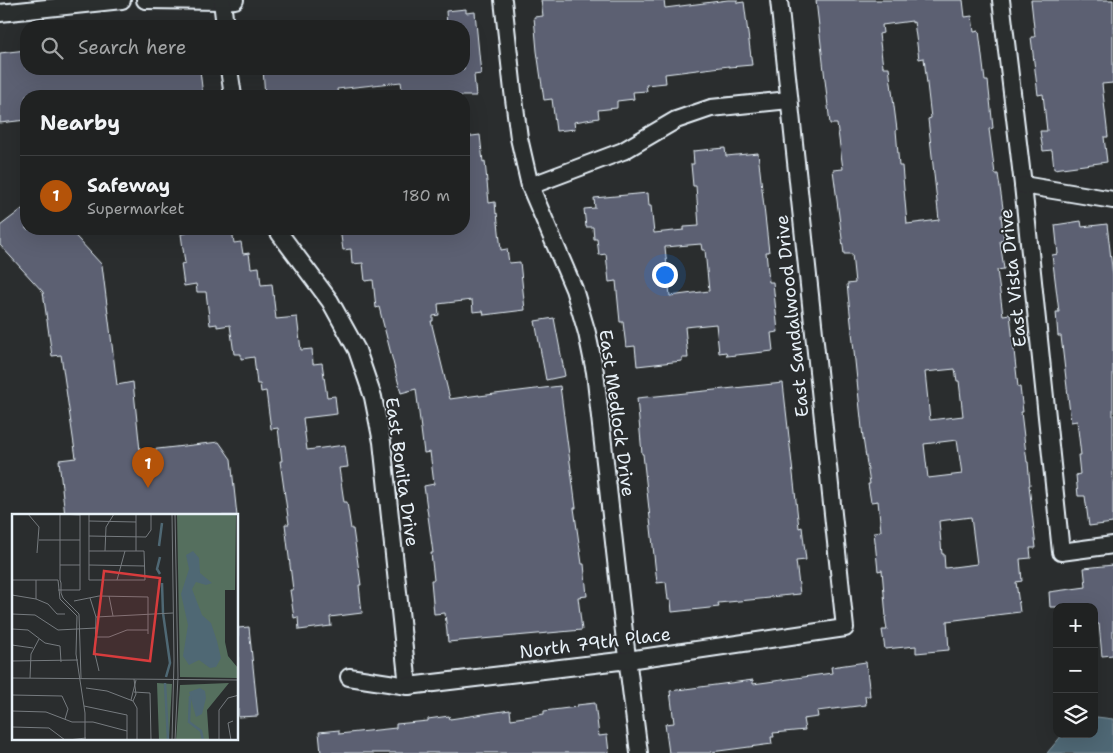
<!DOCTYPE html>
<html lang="en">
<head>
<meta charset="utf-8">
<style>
  :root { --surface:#202222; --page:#2d2f2f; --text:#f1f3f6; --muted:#a2a4a5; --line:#3d3f40; --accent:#b45309 }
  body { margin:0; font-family:"Shantell Sans",sans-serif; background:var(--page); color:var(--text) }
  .controls { position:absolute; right:15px; bottom:15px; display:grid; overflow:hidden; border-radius:10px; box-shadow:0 5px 20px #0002 }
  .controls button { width:45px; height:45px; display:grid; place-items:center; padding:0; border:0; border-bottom:1px solid var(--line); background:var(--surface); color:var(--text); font:25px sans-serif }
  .you { position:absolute; left:664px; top:274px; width:18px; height:18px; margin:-12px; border:4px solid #fff; border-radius:50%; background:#1a73e8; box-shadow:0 0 0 8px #1a73e833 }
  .badge { display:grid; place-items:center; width:32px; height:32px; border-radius:50%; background:var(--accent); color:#fff; font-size:16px; font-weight:700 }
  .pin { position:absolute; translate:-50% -41px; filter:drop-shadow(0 1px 2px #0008) }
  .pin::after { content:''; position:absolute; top:26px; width:18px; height:15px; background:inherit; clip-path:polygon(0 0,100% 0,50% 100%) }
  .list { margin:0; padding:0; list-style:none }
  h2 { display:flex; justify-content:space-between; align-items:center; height:65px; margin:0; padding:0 20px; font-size:21px }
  h2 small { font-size:16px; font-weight:400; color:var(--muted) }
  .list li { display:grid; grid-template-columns:32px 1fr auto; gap:15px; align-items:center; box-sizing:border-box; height:80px; padding:0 20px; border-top:1px solid var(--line) }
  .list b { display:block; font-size:19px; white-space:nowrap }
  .list p { margin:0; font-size:16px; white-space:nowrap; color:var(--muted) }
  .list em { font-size:16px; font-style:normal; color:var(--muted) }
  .icon { flex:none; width:28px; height:28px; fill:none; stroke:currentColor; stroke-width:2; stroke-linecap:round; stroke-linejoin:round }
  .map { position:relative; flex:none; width:1113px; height:753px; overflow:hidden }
  .search { position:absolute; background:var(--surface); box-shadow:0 5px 20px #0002; left:20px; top:20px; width:450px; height:55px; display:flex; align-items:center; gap:12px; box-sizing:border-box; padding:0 18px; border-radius:20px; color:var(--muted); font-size:19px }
  .panel { position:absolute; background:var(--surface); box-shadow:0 5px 20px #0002; left:20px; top:90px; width:450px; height:145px; border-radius:20px }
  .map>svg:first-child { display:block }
  .water { fill:#4f6874; stroke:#8c9fa9 }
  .building { fill:#5b6072; stroke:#e8f1f8; fill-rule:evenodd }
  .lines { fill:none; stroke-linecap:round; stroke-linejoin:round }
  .minor-casing { stroke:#e8f1f8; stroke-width:20 }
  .minor { stroke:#2a2d2e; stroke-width:16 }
  .labels { text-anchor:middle; stroke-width:4; stroke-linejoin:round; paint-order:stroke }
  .street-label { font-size:18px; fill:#e8f1f8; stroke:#2a2d2e }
  .inset-river { fill:none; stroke:#4f6874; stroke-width:2.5 }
  .inset-road { fill:none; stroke:#767b7f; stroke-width:1 }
  .view { fill:#d83c3d; fill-opacity:0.15; stroke:#d83c3d; stroke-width:2.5 }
  .inset-edge { fill:none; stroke:#e8f1f8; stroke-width:2.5 }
</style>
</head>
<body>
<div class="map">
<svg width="1113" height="753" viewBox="0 0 1113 753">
  <rect width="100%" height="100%" fill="#2a2d2e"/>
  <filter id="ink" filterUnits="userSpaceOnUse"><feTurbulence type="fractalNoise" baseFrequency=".02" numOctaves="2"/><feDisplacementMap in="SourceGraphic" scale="10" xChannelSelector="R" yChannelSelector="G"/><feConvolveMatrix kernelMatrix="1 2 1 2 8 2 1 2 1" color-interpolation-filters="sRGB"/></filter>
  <g filter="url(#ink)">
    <polygon class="water" points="1097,717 1113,719 1113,753 1047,753 1063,734 1094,734 1094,718"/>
    <g class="building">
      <polygon points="541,0 664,0 665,8 728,0 737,0 737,3 744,2 752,65 729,67 729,66 665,74 666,83 646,85 647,91 633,92 634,99 617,101 617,108 598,110 599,118 574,122 575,129 556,131 552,99 544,100 537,51 534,17 543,16"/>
      <path d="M816,0h147l2,17 7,-1 2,16 5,-1 6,50h3l5,47 -4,1 6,45h3l6,41h-3l3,25 -4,1 4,28 -7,1 6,45 7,-1 8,73h2l3,25h-2l6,50h1l2,23h-1l7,63h-6l1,10 -11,1 2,22 -6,1 4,30 -73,9 2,29 -33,3v-7l-31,3 -3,-19h5l-2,-13h1l-4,-47 -4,1 -4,-39 7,-1 -3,-30 -7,1 -3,-18h2l-7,-46 -16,-154 8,-1 -3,-29h-8l-11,-84 10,-1 -6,-45h-7zM912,21v2l2,-1 5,37 5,-1 7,60 -3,1 11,101 -32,4 -5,-58h-3l-3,-36h1l-8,-63h-6l-4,-33 4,-1 -1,-8zM955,369l2,12h2l4,35 -33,4 -5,-48zM957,440l5,34 -34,4 -4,-34zM971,517l6,47 -32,4 -1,-14h-2l-3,-33z"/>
      <polygon points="1031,0 1113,0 1113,83 1102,84 1108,137 1104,137 1107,162 1054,169 1052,150 1043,151 1040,131 1047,131 1043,94 1038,95 1031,37 1035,37"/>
      <polygon points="466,9 466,13 475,12 481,74 474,75 476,96 403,96 401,82 337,89 338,96 265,96 263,69 464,69 464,26 447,26 446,11"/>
      <polygon points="26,50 26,69 190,69 191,71 200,70 203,96 26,96 26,120 0,123 0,53"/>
      <polygon points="480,135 483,162 485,161 489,203 495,202 496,214 497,213 501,250 507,249 509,263 520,262 525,310 484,315 483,311 473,312 472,300 438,304 439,315 433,316 433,321 431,321 450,399 479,395 479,396 560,386 576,508 574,508 582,564 584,564 587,596 578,597 582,630 448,642 445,613 434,614 431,580 434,580 431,553 433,553 424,486 434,484 430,452 424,453 416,389 401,393 379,307 376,308 373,280 365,281 363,263 352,264 351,249 343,250 340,229 464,229 464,137"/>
      <path d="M725,148l1,8 32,-3 11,99h-3l3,30h4l5,50 -7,1 2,18 -46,5 -1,-4 -7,1 -3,-29 -31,3 3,31h-6v3l-45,5 -2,-20 -9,1 -3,-25h-3l-4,-41 -7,1 -3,-28 -7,1 -2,-16h-3l-1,-12h-7l-2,-18 11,-1 -1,-10 54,-5 1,13h2l3,27 30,-3v-3l15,-1 -3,-40h-3l-2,-22h3l-1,-13zM701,244l1,6h3l4,41 -39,5 -5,-49z"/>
      <polygon points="26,206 26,229 69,229 102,265 117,385 133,382 140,451 219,442 231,459 237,516 65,516 59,460 76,458 61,355 52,356 43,292 0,245 0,226"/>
      <polygon points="1081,221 1082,227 1107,224 1113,276 1113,523 1089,526 1085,496 1078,496 1076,475 1080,474 1078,455 1081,455 1077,421 1071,422 1061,336 1058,336 1056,312 1059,312 1052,255 1058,254 1055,225"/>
      <polygon points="186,229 232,229 234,243 241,242 243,254 249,253 251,268 259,267 261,285 272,284 276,319 297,317 301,350 312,349 313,364 322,363 327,397 335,396 337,414 303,418 307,450 345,445 348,467 339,468 344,502 347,502 351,529 353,529 361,585 359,585 362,613 330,617 331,626 299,630 298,617 294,618 290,590 293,590 285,524 289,524 280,461 282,461 278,428 271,429 266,391 261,392 260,384 257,384 254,357 241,359 241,354 234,354 230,325 217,327 217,324 210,325 206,292 197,292 196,284 184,286 181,264 185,263 181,234 187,233"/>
      <polygon points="554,318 565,376 546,380 535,321"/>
      <polygon points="783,383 799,528 802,527 806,560 796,561 800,594 770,597 770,598 718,603 719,607 672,612 671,600 668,600 666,582 657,583 643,454 642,454 637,398"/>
      <polygon points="1113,565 1113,655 1102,656 1099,624 1094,624 1094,607 1050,607 1049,592 1086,587 1084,568"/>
      <polygon points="249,627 258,716 238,717 238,628"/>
      <polygon points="866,662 870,696 865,696 866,705 817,711 818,717 803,719 805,730 773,733 774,737 771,737 772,744 711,752 711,753 669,753 665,724 674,723 670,691 753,680 753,684 832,673 831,667"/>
      <polygon points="595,703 599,736 607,735 609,753 321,753 319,732 339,730 339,734 396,728 396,724 428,721 428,719 449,716 450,719 510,710 511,719 544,714 544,711 577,707 577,705"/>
    </g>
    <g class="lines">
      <defs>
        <g id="minor">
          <polyline points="145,0 222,1 235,0"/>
          <polyline points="503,0 513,91 519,138 530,186 574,289 587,333 595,372 625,641 639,753"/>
          <polyline points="1001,0 1023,185 1061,552 1113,545"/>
          <polyline points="222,1 225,26"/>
          <polyline points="0,13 122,0"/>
          <polyline points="229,69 233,96"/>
          <polyline points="1023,185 1113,200"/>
          <polyline points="530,186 623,151 676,120 711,108 789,100"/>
          <polyline points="277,229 280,234 330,301 357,350 373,397 382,442 408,686"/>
          <polyline points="349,677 408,686 628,660 845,628 779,0"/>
        </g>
      </defs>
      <use href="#minor" class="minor-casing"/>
      <use href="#minor" class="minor"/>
    </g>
  </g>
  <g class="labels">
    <g class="street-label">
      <text transform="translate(1013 278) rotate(-96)" y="6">East Vista Drive</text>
      <text transform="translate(792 316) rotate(-96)" y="6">East Sandalwood Drive</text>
      <text transform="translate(617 413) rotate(82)" y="6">East Medlock Drive</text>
      <text transform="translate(402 472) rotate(82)" y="6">East Bonita Drive</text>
      <text transform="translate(595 643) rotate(-7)" y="6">North 79th Place</text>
    </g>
  </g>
  <g transform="translate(12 514)">
    <rect width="226" height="226" fill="#2a2d2e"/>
    <path d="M165,0h59l-1,76h-10v52l3,14 10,12v10l-58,-1zM145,169l15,1 -3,56h-10zM217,169l-22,27 2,30h-33l4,-55z" fill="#556f5e"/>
    <path d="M181,37l6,7 1,15 12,10 -6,2 -10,-3 -4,7 10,26 9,8 6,18 4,17 -5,9 -6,1 -11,-8 -10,5 -6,-9 5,-31 -7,-31 8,-25 -3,-14zM188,174l5,3 1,7 -4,16 -6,3 -7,-25z" fill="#4f6874"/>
    <path class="inset-river" d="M147,32l3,-23M148,43l-3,12 3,5M150,69l1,30 7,50 -4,14M153,169l3,57M178,182l-1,26 12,9 2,9"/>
    <path class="inset-road" d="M16,0l11,13 -2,26M124,0v37M160,0l2,147 -2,79M77,7l47,1M77,22l57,1 5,-7v-16M27,26h41M77,37h55l1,29h-56v-66M93,37l1,-24 8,-13M48,51h20M77,51l56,1M0,66h46M46,66l2,19 17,17 -1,38 9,59v27M105,66l8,-29M46,76h22v-75l-20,-1v66l1,3v10l2,5 16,16 2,64M0,81l24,4 12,5 9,10h8M97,82l4,20M78,84l6,19 -1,37 4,17M24,85v-19M62,87l25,-5 49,1v37M0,100l23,1 23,15 38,-2M84,103l77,-4M0,115l16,1 17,13 15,3 1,16M84,123h13l18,-7h21M0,131l21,3M0,147l66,-1M0,164l227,2M18,164l1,-24 8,-15M74,174l21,3 26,10M122,178l16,1 1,47M0,181l50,1 6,13 -3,10M119,186l5,-20M121,187l4,7v32M121,187l3,-7 -2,-15M72,192l43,9v25M0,197l34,1 26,10h21l34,9M0,213l37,1 16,12M56,226l18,-2M163,226l3,-64 -3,-162M207,226v-30l9,-12 11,-3M219,226l-3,-17 5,-2"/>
    <path class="view" d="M92,57l56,7 -10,83 -56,-7z"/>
    <rect width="226" height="226" class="inset-edge"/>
  </g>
</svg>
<div class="controls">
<button>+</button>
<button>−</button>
<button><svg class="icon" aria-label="layers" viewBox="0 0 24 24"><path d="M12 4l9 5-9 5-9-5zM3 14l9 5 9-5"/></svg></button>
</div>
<div class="you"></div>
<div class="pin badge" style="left:148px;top:488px">1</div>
<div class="search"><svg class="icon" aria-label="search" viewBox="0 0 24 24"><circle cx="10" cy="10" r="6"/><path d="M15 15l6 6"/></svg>Search here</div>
<section class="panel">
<h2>Nearby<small></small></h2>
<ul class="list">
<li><span class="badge">1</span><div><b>Safeway</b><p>Supermarket</p></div><em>180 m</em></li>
</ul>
</section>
</div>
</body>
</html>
